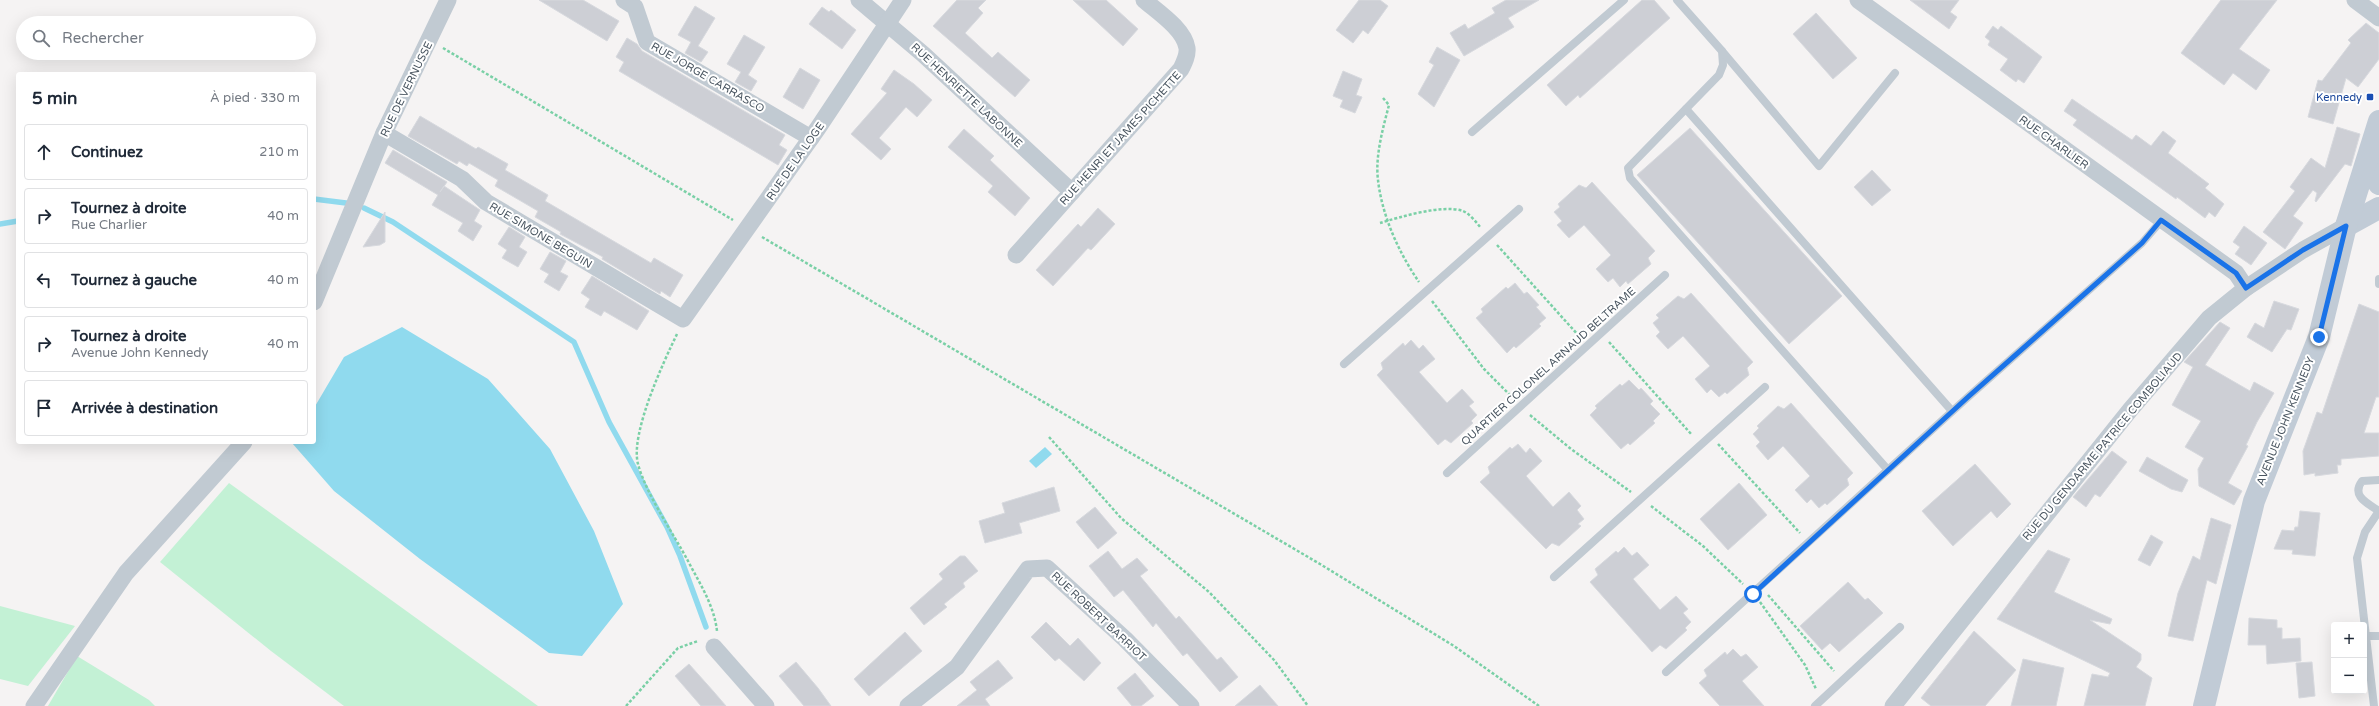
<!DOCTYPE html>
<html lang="fr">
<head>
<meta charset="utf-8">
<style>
  :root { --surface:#fff; --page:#f6f6f7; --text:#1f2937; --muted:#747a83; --line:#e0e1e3 }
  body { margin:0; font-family:"Varela Round",sans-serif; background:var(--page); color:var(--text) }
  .controls { position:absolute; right:12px; bottom:12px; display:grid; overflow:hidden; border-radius:4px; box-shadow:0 4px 16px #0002 }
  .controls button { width:36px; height:36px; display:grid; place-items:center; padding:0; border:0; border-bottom:1px solid var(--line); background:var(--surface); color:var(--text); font:20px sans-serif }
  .stop { position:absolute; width:12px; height:12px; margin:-9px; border:3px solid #1a73e8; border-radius:50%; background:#fff }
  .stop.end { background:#1a73e8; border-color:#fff; box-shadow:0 1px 4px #0008 }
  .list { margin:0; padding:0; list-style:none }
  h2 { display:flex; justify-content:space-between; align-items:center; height:52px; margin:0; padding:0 16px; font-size:17px }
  h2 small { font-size:13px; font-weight:400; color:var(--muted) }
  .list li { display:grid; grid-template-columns:26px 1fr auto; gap:12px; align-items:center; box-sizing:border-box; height:56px; margin:0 8px 8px; padding:0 8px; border:1px solid var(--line); border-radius:4px }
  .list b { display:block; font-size:15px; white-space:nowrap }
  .list p { margin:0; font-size:13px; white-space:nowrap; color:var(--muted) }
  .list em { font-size:13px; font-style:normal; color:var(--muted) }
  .icon { flex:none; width:22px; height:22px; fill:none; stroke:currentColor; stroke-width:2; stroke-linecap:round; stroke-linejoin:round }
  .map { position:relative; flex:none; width:2379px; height:706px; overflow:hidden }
  .search { position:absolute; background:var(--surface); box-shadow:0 4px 16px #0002; left:16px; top:16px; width:300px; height:44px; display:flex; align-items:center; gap:10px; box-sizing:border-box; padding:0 14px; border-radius:22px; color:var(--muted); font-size:15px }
  .panel { position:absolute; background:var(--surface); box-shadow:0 4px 16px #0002; left:16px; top:72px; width:300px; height:372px; border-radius:4px }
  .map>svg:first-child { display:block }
  .green { fill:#c3f1d5 }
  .water { fill:#90daee }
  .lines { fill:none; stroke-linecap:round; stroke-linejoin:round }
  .stream { stroke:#90daee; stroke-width:5.5 }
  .building { fill:#cdcfd5; stroke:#d7d9de }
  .path { stroke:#7ad0a6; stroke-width:2.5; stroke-dasharray:3 2; stroke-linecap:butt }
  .lane { stroke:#c1cad2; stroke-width:8 }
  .street { stroke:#c1cad2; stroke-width:17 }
  .secondary { stroke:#c1cbd6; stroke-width:22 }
  .route { stroke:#1a73e8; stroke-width:5 }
  .transit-dot { fill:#1a4fb4; stroke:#fff; stroke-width:1.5 }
  .labels { text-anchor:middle; stroke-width:4; stroke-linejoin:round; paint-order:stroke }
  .street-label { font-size:11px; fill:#4a5661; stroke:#fff }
  .transit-label { font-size:11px; fill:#164399; stroke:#fff; text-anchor:end }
</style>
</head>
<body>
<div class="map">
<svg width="2379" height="706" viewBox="0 0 2379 706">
  <rect width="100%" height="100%" fill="#f5f3f3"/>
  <g class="green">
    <polygon points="229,483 538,706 344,706 271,651 160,562"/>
    <polygon points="0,606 75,626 28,686 0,679"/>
    <polygon points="77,656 149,700 155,706 48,706"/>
  </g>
  <g class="water">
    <polygon points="402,327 488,379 550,449 594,531 623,604 582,656 549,653 420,559 334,491 292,443 314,442 314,408 344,357"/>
    <polygon points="1045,447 1052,454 1036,468 1029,461"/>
  </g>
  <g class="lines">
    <g class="stream">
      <polyline points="314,199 346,203"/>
      <polyline points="364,208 393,222 574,342 609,422 667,527 680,556 706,627"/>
      <polyline points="0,224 18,221"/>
    </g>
  </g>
  <g class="building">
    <polygon points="539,0 583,0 619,21 607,41"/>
    <polygon points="957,0 986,0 978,8 983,13 965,33 992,58 998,52 1030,80 1015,97 933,26"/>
    <polygon points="1073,0 1106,0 1138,29 1123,46"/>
    <polygon points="1359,0 1380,0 1388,6 1368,34 1363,30 1353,43 1336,30"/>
    <polygon points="1506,0 1539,0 1508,18 1514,27 1464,56 1450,33 1465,24 1468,29 1495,13 1492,8"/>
    <polygon points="1642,0 1654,0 1670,18 1580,98 1578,95 1566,106 1547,85"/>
    <polygon points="1910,0 1959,0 1950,12 1957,17 1949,29"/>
    <polygon points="2221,0 2277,0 2239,49 2270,70 2256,90 2233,73 2224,85 2181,53"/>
    <polygon points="695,6 715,18 698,46 708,52 701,62 685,53 691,42 678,35"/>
    <polygon points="822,7 829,12 831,10 856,30 842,49 809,24"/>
    <polygon points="1816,13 1857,58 1833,79 1793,34"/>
    <polygon points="2366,23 2379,33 2379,59 2358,87 2346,78 2333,124 2308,117 2318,80 2322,81 2351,43 2348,40"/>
    <polygon points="1993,26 1998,30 2001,26 2042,57 2024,83 2018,79 2016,82 2000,70 2008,59 1988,45 1990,41 1985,37"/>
    <polygon points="744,35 765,47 748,75 757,81 751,91 735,82 741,72 727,64"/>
    <polygon points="627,38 637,44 642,51 785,135 779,145 787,150 778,165 619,71 624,62 616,57"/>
    <polygon points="1437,47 1460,60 1434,107 1418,94 1434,65 1429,62"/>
    <polygon points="800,68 820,80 803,109 783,97"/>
    <polygon points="894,70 914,84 932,100 917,117 906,107 879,138 891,149 881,160 851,134 887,93 881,89"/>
    <polygon points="1343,71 1362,79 1356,95 1362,97 1355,113 1340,107 1343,100 1333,96"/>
    <polygon points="2072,99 2132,140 2136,135 2151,146 2163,131 2176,141 2168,153 2209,184 2205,188 2224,204 2215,217 2209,212 2205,218 2177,197 2176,199 2073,125 2077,120 2064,111"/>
    <polygon points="420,116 476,149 478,147 508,164 505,170 548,195 545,201 651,263 654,258 683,275 670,297 661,291 660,294 602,259 603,257 560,234 561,232 535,217 538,211 495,186 498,180 469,163 467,166 459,161 457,164 408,136"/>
    <polygon points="2337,127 2360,134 2351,166 2345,164 2316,202 2315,201 2317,193 2313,190 2293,216 2303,223 2285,249 2263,232 2295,191 2290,187 2311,158 2325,168"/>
    <polygon points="1690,128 1842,296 1789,344 1637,175"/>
    <polygon points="964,129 994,156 990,160 1030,198 1015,216 988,192 993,186 948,147"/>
    <polygon points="393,150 447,182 440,192 444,186 480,210 474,221 482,226 473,241 458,231 463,223 432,205 438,195 385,163"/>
    <polygon points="1872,170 1891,190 1872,206 1854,187"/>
    <polygon points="1592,182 1655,251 1648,258 1651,264 1628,284 1626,281 1620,287 1613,278 1608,282 1596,269 1611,255 1584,225 1569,238 1557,225 1562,221 1554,212 1560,207 1558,204 1579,185 1586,188"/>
    <polygon points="1098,208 1115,224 1091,250 1088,248 1053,286 1036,270 1078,224 1081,227"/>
    <polygon points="385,212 385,242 380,245 363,247"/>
    <polygon points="2244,226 2267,243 2251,265 2235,254 2240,247 2233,242"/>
    <polygon points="509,227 525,237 519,247 527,252 518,267 502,258 507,250 498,244"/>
    <polygon points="550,252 566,261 560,272 568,276 559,291 544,282 549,274 540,269"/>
    <polygon points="592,276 649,311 637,330 604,311 601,316 585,307 590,299 581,293"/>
    <polygon points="1515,283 1524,294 1527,292 1539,305 1536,307 1546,318 1539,324 1541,326 1516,348 1514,346 1507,353 1476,318 1483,312 1481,309 1506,287 1508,289"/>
    <polygon points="1691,293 1753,362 1747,368 1749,375 1727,394 1725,392 1719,397 1711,389 1707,393 1695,379 1710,366 1683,336 1668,349 1656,336 1660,332 1653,323 1659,318 1656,315 1678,296 1684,299"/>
    <polygon points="2274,301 2299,309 2291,330 2287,329 2272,352 2247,337 2255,323 2264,328"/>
    <polygon points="2359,304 2379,312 2379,397 2376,397 2364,433 2379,433 2379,456 2341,459 2341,465 2337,465 2338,473 2315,476 2315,473 2304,475 2303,451 2317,412 2322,414"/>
    <polygon points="2220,322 2230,328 2205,365 2250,391 2254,382 2274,393 2257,422 2246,445 2248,446 2228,483 2242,491 2234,505 2199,486 2198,469 2204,458 2185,447 2201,421 2172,405 2193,367 2184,362"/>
    <polygon points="1411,340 1419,349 1423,345 1435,359 1419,372 1447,403 1462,389 1474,402 1469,406 1477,415 1471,421 1473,423 1451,443 1445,439 1438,445 1377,375 1383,369 1381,363 1403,343 1405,346"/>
    <polygon points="1629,380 1639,390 1641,388 1653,401 1650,404 1660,414 1653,421 1655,423 1630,445 1628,443 1621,449 1590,415 1597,408 1595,406 1620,384 1622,386"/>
    <polygon points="1791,403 1853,473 1847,479 1849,485 1827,505 1825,503 1819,508 1811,499 1807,503 1795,490 1810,476 1783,446 1768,460 1756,446 1760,442 1753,434 1759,428 1757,426 1778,406 1784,409"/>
    <polygon points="1518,444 1526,453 1530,448 1542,461 1526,476 1553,507 1569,492 1581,506 1577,510 1584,519 1578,524 1581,526 1559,546 1552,543 1546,549 1480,482 1490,473 1488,467 1510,447 1512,449"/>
    <polygon points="2112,451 2127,462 2100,497 2095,494 2086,507 2073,497"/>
    <polygon points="2147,457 2188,480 2182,492 2171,489 2139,471"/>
    <polygon points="1975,464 2011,504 1997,518 1991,511 1953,546 1922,511"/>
    <polygon points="1739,483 1767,515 1728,550 1700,519"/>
    <polygon points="1054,487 1060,511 1019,523 1022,533 985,543 979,521 1005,513 1002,503"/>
    <polygon points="1095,507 1117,533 1098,549 1076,522"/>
    <polygon points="2300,511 2320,513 2315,556 2292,554 2293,550 2274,549 2282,530 2294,531 2295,527 2298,527"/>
    <polygon points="2211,518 2231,525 2216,584 2207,580 2193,641 2168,636 2178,593 2193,556 2200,560"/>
    <polygon points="2151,535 2163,542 2150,566 2138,560"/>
    <polygon points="1624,547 1632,556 1637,552 1649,565 1633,579 1660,610 1676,596 1688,609 1683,613 1691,622 1685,628 1687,630 1666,649 1660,645 1652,652 1590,582 1598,575 1595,569 1616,551 1618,553"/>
    <polygon points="2048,550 2070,559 2054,592 2112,619 2110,624 2090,620 2141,654 2141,660 2136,667 2152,678 2145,706 2084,706 2092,674 2108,677 2110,673 1997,619"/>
    <polygon points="1108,551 1122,569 1137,558 1148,570 1140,576 1176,619 1179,616 1217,660 1221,657 1238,677 1220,692 1187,653 1183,656 1156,623 1153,627 1123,590 1114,597 1089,566"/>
    <polygon points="960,556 965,556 978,571 963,583 965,587 944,604 947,607 924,625 910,608 943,579 939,574"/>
    <polygon points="1848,582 1865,600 1868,598 1883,613 1839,652 1830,643 1822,650 1800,626"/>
    <polygon points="2249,618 2277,620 2277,628 2282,628 2282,639 2300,638 2301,661 2267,664 2266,645 2248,645"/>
    <polygon points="1046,622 1070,646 1078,638 1101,663 1084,681 1059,658 1055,661 1031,637"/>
    <polygon points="1974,631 2016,670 1985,706 1931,706 1921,698"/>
    <polygon points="905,632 922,651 869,696 854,679"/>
    <polygon points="1733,649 1741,657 1746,654 1758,667 1742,681 1764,706 1720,706 1699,683 1707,676 1704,670 1725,652 1727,655"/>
    <polygon points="2023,659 2064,668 2056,706 2011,706"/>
    <polygon points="998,660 1013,678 985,699 990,706 957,706 977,690 970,682"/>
    <polygon points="796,662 818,688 831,706 804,706 779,676"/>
    <polygon points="2312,662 2315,696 2299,698 2296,663"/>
    <polygon points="689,664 714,692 726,706 701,706 675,676"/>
    <polygon points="1135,673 1154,696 1141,706 1132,706 1117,688"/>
    <polygon points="1260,685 1278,706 1235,706"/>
  </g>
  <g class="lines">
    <g class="path">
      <polyline points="443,48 733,220"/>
      <path d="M1383,98l6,7c-6,23 -14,51 -11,75 4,36 21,73 41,102"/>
      <path d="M1380,223c20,-6 63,-19 83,-12 7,3 13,11 18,17"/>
      <polyline points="762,237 1320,564 1454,646 1539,706"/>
      <polyline points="1497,245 1579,336"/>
      <polyline points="1432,301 1484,369 1512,397"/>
      <path d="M677,334c-14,29 -47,100 -39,130 8,30 35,69 50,97 12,23 26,44 29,70"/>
      <polyline points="1609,342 1692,435"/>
      <polyline points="1530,415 1571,449 1631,492"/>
      <polyline points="1049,437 1121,518 1209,592 1274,660 1308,706"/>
      <polyline points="1718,444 1800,533"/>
      <polyline points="1651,506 1703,546 1743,584"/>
      <polyline points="1768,595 1834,671"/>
      <polyline points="1760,602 1805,665 1816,689"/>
      <polyline points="626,706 678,648 698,641"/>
    </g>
    <g class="lane">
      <polyline points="1677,0 1722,51 1723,65 1719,75 1628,168 1630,178 1888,470"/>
      <polyline points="1722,51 1819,166 1895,73"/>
      <polyline points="1686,109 1952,411"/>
      <polyline points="1472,132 1624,0"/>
      <polyline points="2379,279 2379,284"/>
      <polyline points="1344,364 1519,209"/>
      <polyline points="1447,473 1665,275"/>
      <path d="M2379,511c-12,-8 -28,-15 -17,-30l17,-1"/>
      <polyline points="1554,577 1765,387"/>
      <polyline points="2366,636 2379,636"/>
      <polyline points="1666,672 1968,397 2142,243 2161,221"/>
      <polyline points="1815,706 1900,627"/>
      <polyline points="2374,706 2357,558 2365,532 2379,511"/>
    </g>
    <g class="street">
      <polyline points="624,0 635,7 647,42 811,138"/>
      <polyline points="859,0 923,54 1072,192"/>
      <polyline points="1858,0 2236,273 2246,288"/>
      <polyline points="2355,0 2379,18"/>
      <polyline points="384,133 462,179 486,202 683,319 818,128 903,0"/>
      <path d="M1016,255l165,-186c3,-6 7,-14 6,-21 -3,-19 -29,-36 -43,-48"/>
      <polyline points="314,302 384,133 448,0"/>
      <polyline points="714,647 766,706"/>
      <polyline points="34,706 126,573 244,442"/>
      <polyline points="908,706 957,667 1028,569 1047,568 1125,639 1191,706"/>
      <polyline points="1893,706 2130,410 2209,318 2246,288 2303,250 2346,226"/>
    </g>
    <g class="secondary">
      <polyline points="2373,152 2372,172 2379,184"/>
      <polyline points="2346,226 2379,208"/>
      <polyline points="2204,706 2254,501 2319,337 2346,226 2379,121"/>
    </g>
  </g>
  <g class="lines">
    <polyline class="route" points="1753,594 1968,397 2142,243 2161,220 2236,273 2246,288 2303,250 2346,226 2319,337"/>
  </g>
  <rect class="transit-dot" x="2366" y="93" width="8" height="8" rx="2"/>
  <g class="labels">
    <g class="street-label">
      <text transform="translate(708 77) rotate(30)" y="4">RUE JORGE CARRASCO</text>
      <text transform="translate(406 89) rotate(-64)" y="4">RUE DE VERNUSSE</text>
      <text transform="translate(967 95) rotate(43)" y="4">RUE HENRIETTE LABONNE</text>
      <text transform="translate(1120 138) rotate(-48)" y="4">RUE HENRI ET JAMES PICHETTE</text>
      <text transform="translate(2054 142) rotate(36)" y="4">RUE CHARLIER</text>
      <text transform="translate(795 161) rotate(-55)" y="4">RUE DE LA LOGE</text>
      <text transform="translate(541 235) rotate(31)" y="4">RUE SIMONE BEGUIN</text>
      <text transform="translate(1548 366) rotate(-42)" y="4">QUARTIER COLONEL ARNAUD BELTRAME</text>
      <text transform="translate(2285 421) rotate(-68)" y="4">AVENUE JOHN KENNEDY</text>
      <text transform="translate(2102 446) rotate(-50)" y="4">RUE DU GENDARME PATRICE COMBOLIAUD</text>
      <text transform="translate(1099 616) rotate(43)" y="4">RUE ROBERT BARRIOT</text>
    </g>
    <g class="transit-label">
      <text x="2362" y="101">Kennedy</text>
    </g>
  </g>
</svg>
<div class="controls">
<button>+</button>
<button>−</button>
</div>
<div class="stop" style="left:1753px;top:594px"></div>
<div class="stop end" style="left:2319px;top:337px"></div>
<div class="search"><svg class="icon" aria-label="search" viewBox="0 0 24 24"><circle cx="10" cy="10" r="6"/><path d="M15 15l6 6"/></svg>Rechercher</div>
<section class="panel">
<h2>5 min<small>À pied · 330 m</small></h2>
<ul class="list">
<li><svg class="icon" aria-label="ahead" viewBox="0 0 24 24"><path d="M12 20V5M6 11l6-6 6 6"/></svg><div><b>Continuez</b></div><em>210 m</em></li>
<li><svg class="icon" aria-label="right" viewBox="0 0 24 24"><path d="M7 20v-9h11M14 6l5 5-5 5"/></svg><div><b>Tournez à droite</b><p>Rue Charlier</p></div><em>40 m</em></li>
<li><svg class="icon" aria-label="left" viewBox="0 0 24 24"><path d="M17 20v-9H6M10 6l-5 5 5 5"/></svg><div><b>Tournez à gauche</b></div><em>40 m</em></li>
<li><svg class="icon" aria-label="right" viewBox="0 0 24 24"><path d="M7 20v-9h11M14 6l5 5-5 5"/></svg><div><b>Tournez à droite</b><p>Avenue John Kennedy</p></div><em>40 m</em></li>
<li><svg class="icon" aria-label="arrive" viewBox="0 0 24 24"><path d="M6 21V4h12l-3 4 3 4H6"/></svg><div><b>Arrivée à destination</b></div></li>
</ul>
</section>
</div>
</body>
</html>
